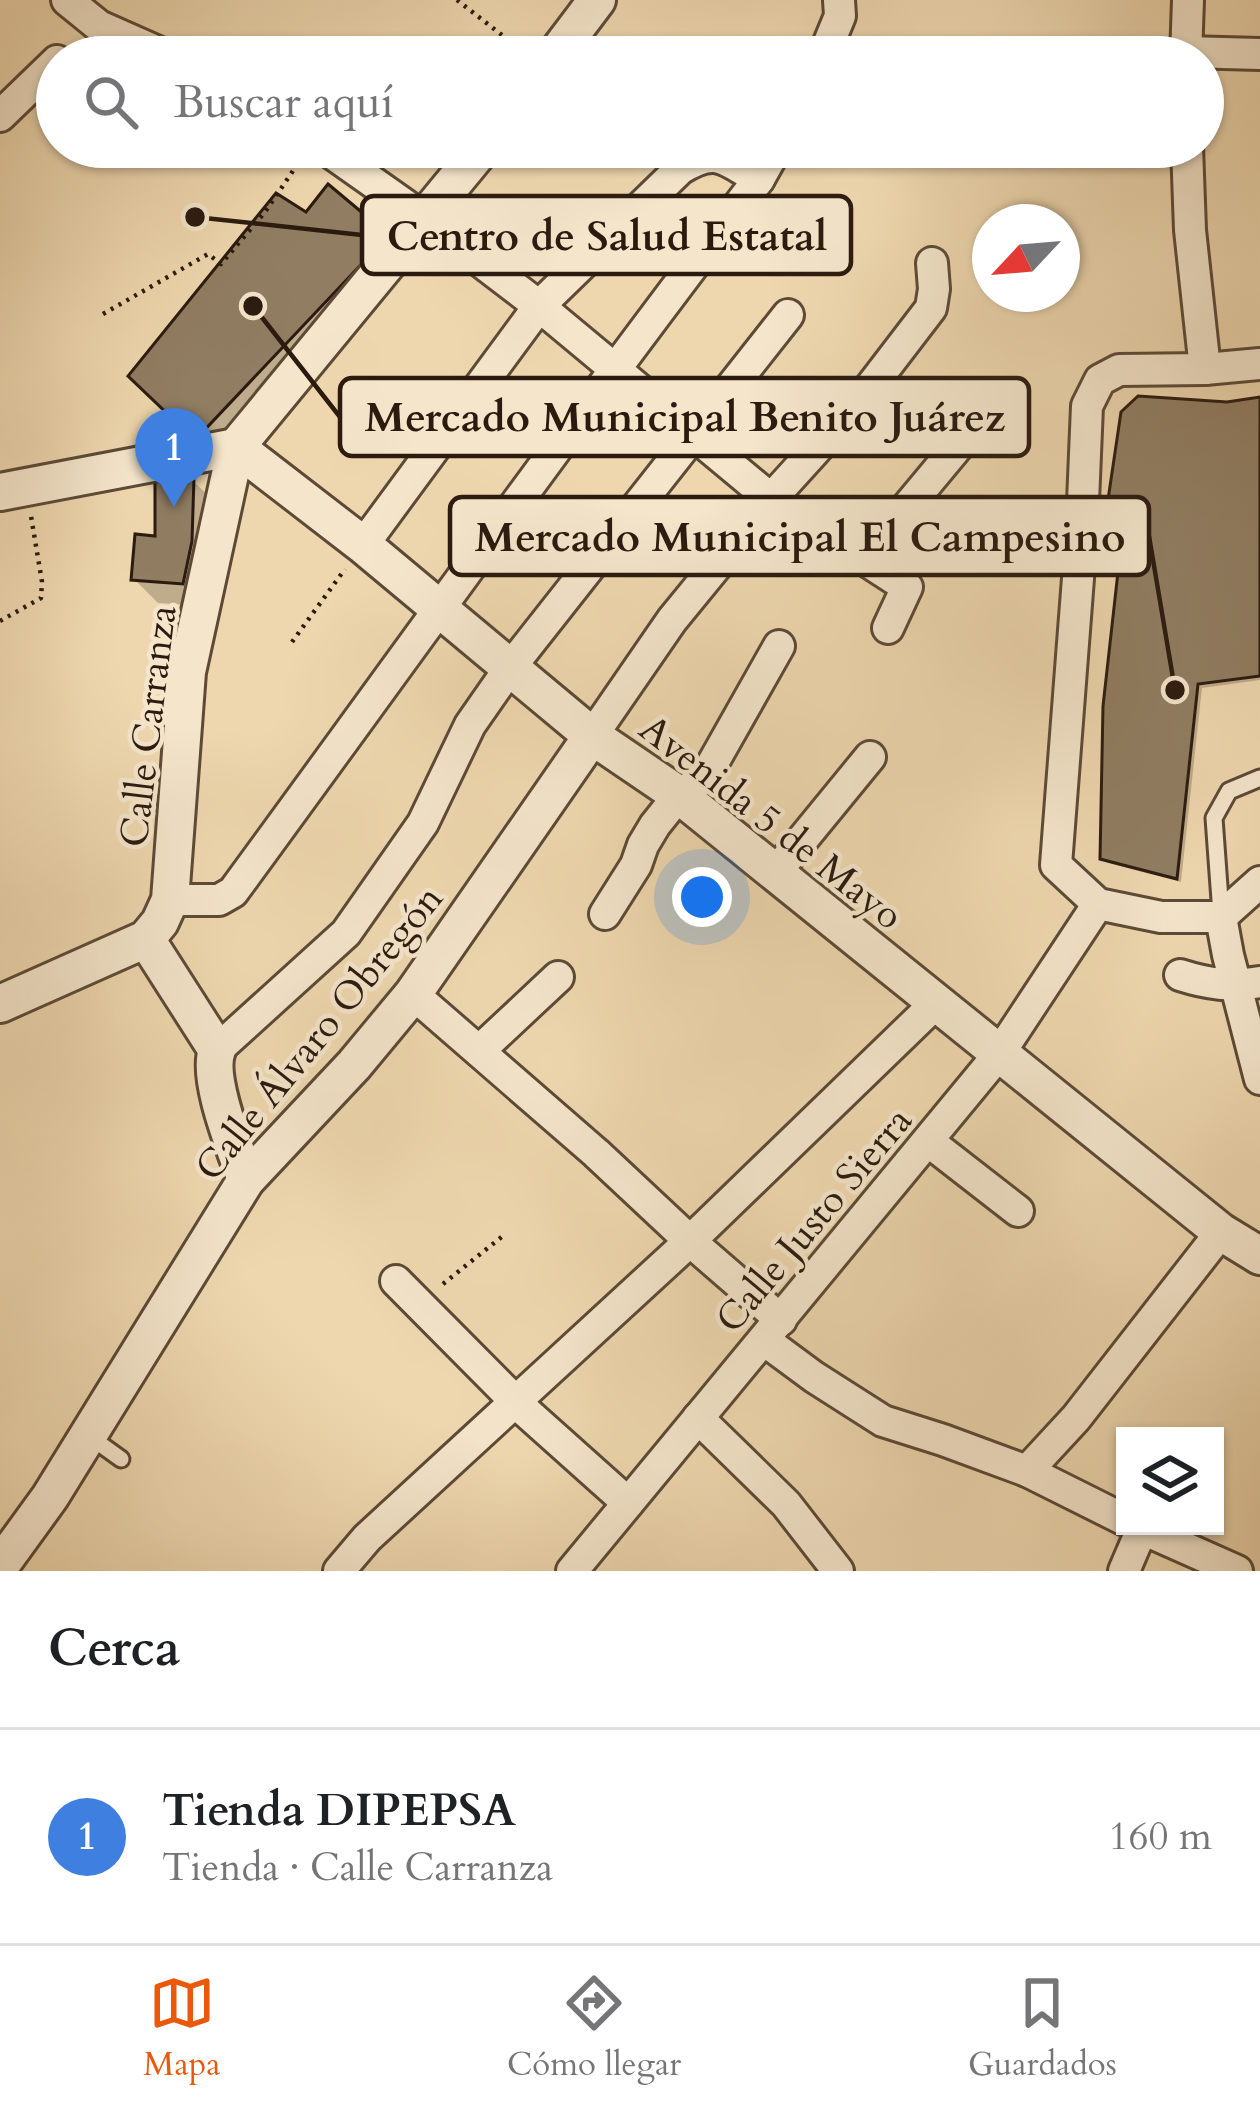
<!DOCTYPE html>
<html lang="es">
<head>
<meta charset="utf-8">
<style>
  :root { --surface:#fff; --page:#f6f6f6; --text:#202124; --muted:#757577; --line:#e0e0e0; --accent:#ea580c }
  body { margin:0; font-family:Cardo,serif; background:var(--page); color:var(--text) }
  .controls { position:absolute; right:36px; bottom:36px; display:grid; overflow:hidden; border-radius:0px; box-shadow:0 3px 9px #0004 }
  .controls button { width:108px; height:108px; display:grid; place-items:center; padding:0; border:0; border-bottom:3px solid var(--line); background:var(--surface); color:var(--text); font:60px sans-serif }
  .compass { position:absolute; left:972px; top:204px; width:108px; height:108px; border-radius:50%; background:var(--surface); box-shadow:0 3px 9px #0004; rotate:244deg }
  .you { position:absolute; left:702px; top:897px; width:42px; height:42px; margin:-30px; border:9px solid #fff; border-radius:50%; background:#1a73e8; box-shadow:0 0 0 18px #1a73e833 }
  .badge { display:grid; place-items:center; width:78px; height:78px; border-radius:50%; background:var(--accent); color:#fff; font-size:39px; font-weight:700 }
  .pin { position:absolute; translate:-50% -99px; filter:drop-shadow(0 3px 6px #0008) }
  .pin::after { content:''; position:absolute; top:63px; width:42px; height:36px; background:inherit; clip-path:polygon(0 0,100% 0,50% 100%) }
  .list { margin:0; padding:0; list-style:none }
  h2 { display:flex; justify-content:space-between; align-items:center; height:156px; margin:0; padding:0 48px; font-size:51px }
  h2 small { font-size:39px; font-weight:400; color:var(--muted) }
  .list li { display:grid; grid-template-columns:78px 1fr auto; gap:36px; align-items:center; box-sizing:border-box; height:216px; padding:0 48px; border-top:3px solid var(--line) }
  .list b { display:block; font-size:45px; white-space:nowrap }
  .list p { margin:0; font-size:39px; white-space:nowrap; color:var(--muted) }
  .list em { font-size:39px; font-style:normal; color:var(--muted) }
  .icon { flex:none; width:66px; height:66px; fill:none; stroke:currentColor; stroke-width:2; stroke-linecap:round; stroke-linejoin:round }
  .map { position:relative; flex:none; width:1260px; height:1571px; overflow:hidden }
  .search { position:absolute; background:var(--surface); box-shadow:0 3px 9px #0004; left:36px; right:36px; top:36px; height:132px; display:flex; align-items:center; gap:30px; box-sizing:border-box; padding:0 42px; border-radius:66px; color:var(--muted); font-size:45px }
  .sheet { height:372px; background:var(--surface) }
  nav { display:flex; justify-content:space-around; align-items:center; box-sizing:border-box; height:168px; border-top:3px solid var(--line); background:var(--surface); font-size:33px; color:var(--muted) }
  nav a { display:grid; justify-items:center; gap:6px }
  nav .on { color:var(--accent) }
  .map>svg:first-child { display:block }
  .shadow { fill:#0003 }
  .building { fill:#907d62; stroke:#2b1b0f; stroke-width:3 }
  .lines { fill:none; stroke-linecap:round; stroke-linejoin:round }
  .service-casing { stroke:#5c4a37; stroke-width:21 }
  .minor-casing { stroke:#5c4a37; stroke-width:36 }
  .tertiary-casing { stroke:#5c4a37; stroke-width:42 }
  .path { stroke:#2b1b0f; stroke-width:4.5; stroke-dasharray:3 6; stroke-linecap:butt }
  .service { stroke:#f4e5cb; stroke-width:15 }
  .minor { stroke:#f4e5cb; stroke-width:30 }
  .tertiary { stroke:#f4e5cb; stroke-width:36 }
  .labels { text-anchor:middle; stroke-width:9; stroke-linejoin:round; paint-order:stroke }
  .street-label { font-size:39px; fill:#2b1b0f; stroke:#f4e5cb }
  .leader { fill:none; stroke:#2b1b0f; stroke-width:4.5 }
  .callout-dot { fill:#2b1b0f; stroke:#f4e5cb; stroke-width:4.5 }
  .callout { fill:#f4e5cb; stroke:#2b1b0f; stroke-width:4.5 }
  .callout-label { font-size:42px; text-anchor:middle; font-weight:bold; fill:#2b1b0f }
</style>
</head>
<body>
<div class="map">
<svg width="1260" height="1571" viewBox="0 0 1260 1571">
  <rect width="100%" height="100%" fill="#eed7af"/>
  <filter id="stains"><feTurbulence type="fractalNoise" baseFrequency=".00167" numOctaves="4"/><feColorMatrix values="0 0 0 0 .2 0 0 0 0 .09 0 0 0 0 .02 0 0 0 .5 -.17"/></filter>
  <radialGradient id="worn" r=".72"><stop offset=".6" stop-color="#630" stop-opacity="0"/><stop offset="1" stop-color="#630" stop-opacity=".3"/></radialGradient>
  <g class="shadow">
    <polygon points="306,216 410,260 220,461 155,399"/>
    <polygon points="1260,400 1260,680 1202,688 1181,882 1108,863 1103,858 1227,405"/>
    <polygon points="193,481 217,504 206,606 158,603 134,579"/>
  </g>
  <g class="building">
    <polygon points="328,184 389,235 195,440 128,376 276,193 306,212"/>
    <polygon points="1138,396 1227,402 1260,397 1260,676 1198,684 1177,879 1100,859 1103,706 1118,572 1101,547 1121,412"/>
    <polygon points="194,477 192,541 183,584 131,580 135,534 155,536 155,480"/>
  </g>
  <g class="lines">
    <defs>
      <g id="service">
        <polyline points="1221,914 1214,818 1229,791 1260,778"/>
        <polyline points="89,1436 121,1459"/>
      </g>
      <g id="minor">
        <polyline points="67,0 99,26 169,57"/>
        <polyline points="1186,52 1260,54"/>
        <polyline points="823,57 840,16 839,0"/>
        <polyline points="1186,57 1188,0"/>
        <polyline points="0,116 57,61"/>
        <polyline points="323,147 425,219 539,306 771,499 907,587 888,628"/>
        <polyline points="1187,147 1190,230 1205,369"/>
        <path d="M363,545l176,-239 141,-137c38,-23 44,-9 79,10"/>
        <polyline points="870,562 903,512 958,446"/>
        <polyline points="592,736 672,620 771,499 859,402 931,308 934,289 932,263"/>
        <polyline points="775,873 870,757"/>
        <path d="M170,900h49l14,-8c175,-239 346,-479 526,-713l18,-32"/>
        <polyline points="605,914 636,865 643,845 655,825 679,795 705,777 779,646"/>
        <polyline points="1221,917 1161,917 1098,904 1056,865 1082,526 1087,406 1100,380 1119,370 1205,369 1260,364"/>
        <polyline points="1221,917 1228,955 1260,1079"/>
        <polyline points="1221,917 1260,882"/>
        <path d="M1180,975c28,9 51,12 80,7"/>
        <polyline points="413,994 596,1153 690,1241 781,1320"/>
        <polyline points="217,1050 346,933 423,823 470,725 509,669 788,315"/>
        <polyline points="479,1051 558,977"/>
        <polyline points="928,1141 1018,1211"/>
        <polyline points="396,1281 524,1410 628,1503"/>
        <polyline points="764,1340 814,1377 883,1421 943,1440 1027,1471 1125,1520"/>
        <polyline points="698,1418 786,1504 838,1571"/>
        <polyline points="1027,1471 1076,1418 1221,1232"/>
        <polyline points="1136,1526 1237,1571"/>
        <polyline points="339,1571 367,1538 690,1241 936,1003"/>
        <polyline points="572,1571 999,1054 1098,904"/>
        <polyline points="1124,1571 1142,1529"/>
      </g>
      <g id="tertiary">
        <polyline points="554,57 597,0"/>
        <polyline points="236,447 363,545 592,736 679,795 1221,1232 1260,1256"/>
        <polyline points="0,492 236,447"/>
        <path d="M146,939l71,111c-11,28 19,100 29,130"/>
        <polyline points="0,1004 146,939 160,922 170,900 187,672 236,447 483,147"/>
        <polyline points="0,1566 50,1497 246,1180 354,1065 413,994 592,736"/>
      </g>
    </defs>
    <use href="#service" class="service-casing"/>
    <use href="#minor" class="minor-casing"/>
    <use href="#tertiary" class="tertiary-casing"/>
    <g class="path">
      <polyline points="457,0 525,53"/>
      <polyline points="103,314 208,254 221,264 265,212 299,162"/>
      <polyline points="0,621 41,598 42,582 31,516"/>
      <polyline points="292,642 345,569"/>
      <polyline points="443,1284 504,1235"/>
    </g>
    <use href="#service" class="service"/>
    <use href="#minor" class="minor"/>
    <use href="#tertiary" class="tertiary"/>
  </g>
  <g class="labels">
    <g class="street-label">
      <text transform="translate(147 726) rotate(-83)" y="14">Calle Carranza</text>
      <text transform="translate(772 821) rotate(38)" y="14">Avenida 5 de Mayo</text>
      <text transform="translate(318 1032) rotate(-51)" y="14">Calle Álvaro Obregón</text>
      <text transform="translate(813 1219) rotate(-50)" y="14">Calle Justo Sierra</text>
    </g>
  </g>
  <path class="leader" d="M195 217L362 235M253 306L340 417M1175 690L1149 536"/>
  <g class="callout-dot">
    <circle cx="195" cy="217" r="12"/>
    <circle cx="253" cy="306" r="12"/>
    <circle cx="1175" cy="690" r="12"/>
  </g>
  <g class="callout">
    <rect x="362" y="196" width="489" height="78" rx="12"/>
    <rect x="340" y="378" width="689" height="78" rx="12"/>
    <rect x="450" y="497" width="699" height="78" rx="12"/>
  </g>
  <g class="callout-label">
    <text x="607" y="250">Centro de Salud Estatal</text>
    <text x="685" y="431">Mercado Municipal Benito Juárez</text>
    <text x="800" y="551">Mercado Municipal El Campesino</text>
  </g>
  <rect width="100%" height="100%" filter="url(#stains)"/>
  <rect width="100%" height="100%" fill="url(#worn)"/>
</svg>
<div class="controls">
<button><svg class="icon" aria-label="layers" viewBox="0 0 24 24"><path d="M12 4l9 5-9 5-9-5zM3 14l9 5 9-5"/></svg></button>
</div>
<svg class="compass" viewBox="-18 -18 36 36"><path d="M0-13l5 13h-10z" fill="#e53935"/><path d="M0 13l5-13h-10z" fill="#757577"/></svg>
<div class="you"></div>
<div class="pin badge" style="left:174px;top:507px;background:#3f7fe0">1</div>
<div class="search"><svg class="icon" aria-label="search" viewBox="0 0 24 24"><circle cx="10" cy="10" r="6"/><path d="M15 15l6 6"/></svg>Buscar aquí</div>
</div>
<section class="sheet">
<h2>Cerca<small></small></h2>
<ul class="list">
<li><span class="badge" style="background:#3f7fe0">1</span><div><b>Tienda DIPEPSA</b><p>Tienda · Calle Carranza</p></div><em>160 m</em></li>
</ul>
</section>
<nav>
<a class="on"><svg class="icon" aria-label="map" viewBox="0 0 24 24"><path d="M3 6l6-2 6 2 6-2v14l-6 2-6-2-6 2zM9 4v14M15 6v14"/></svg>Mapa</a>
<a><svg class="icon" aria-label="directions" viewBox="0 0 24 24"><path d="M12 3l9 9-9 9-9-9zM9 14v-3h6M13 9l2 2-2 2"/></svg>Cómo llegar</a>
<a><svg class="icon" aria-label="saved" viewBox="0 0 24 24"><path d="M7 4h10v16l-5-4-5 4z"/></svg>Guardados</a>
</nav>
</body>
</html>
